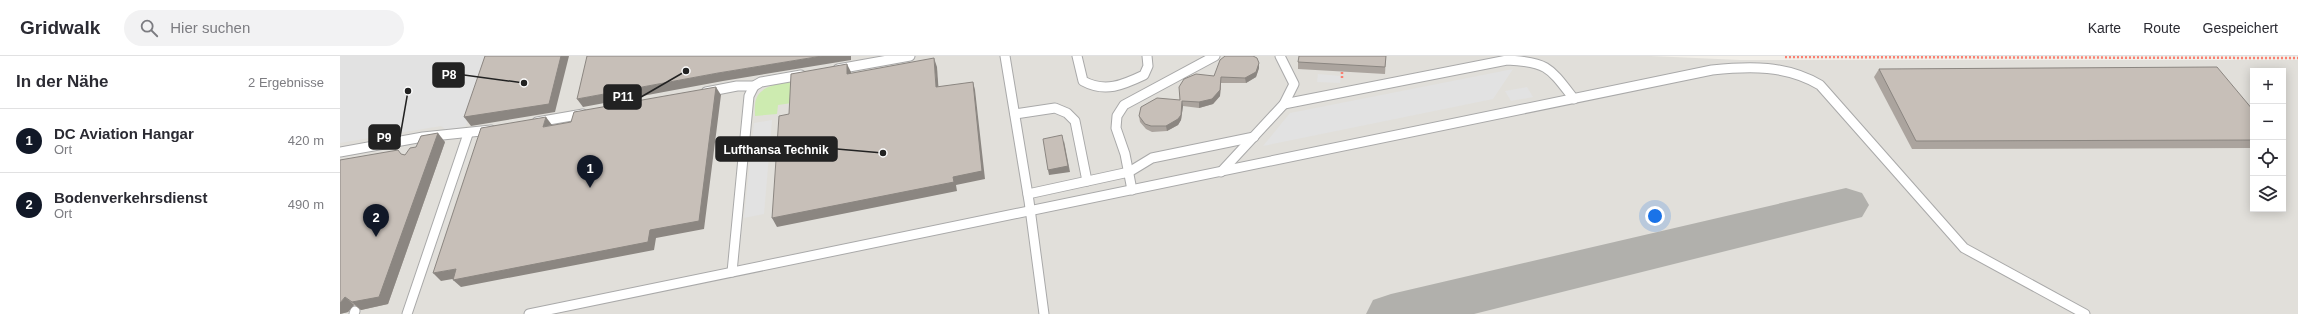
<!DOCTYPE html>
<html lang="de">
<head>
<meta charset="utf-8">
<style>
  :root { --surface:#fff; --page:#f2f2f3; --text:#2b2b33; --muted:#7c7c81; --line:#e1e1e2; --accent:#111827 }
  body { margin:0; font-family:Helvetica,sans-serif; background:var(--page); color:var(--text) }
  .controls { position:absolute; right:12px; top:12px; display:grid; overflow:hidden; border-radius:0px; box-shadow:0 2px 10px #0003 }
  .controls button { width:36px; height:36px; display:grid; place-items:center; padding:0; border:0; border-bottom:1px solid var(--line); background:var(--surface); color:var(--text); font:20px sans-serif }
  .you { position:absolute; left:1315px; top:160px; width:14px; height:14px; margin:-10px; border:3px solid #fff; border-radius:50%; background:#1a73e8; box-shadow:0 0 0 6px #1a73e833 }
  .badge { display:grid; place-items:center; width:26px; height:26px; border-radius:50%; background:var(--accent); color:#fff; font-size:13px; font-weight:700 }
  .pin { position:absolute; translate:-50% -33px; filter:drop-shadow(0 1px 2px #0008) }
  .pin::after { content:''; position:absolute; top:21px; width:14px; height:12px; background:inherit; clip-path:polygon(0 0,100% 0,50% 100%) }
  .list { margin:0; padding:0; list-style:none }
  h2 { display:flex; justify-content:space-between; align-items:center; height:52px; margin:0; padding:0 16px; font-size:17px }
  h2 small { font-size:13px; font-weight:400; color:var(--muted) }
  .list li { display:grid; grid-template-columns:26px 1fr auto; gap:12px; align-items:center; box-sizing:border-box; height:64px; padding:0 16px; border-top:1px solid var(--line) }
  .list b { display:block; font-size:15px; white-space:nowrap }
  .list p { margin:0; font-size:13px; white-space:nowrap; color:var(--muted) }
  .list em { font-size:13px; font-style:normal; color:var(--muted) }
  .icon { flex:none; width:22px; height:22px; fill:none; stroke:currentColor; stroke-width:2; stroke-linecap:round; stroke-linejoin:round }
  .map { position:relative; flex:none; width:1958px; height:258px; overflow:hidden }
  header { display:flex; align-items:center; gap:24px; box-sizing:border-box; height:56px; padding:0 20px; background:var(--surface); border-bottom:1px solid var(--line) }
  header strong { font-size:19px }
  nav { display:flex; gap:22px; margin-inline-start:auto; font-size:14px }
  .search { width:280px; height:36px; background:var(--page); display:flex; align-items:center; gap:10px; box-sizing:border-box; padding:0 14px; border-radius:22px; color:var(--muted); font-size:15px }
  main { display:flex }
  aside { flex:1; background:var(--surface) }
  .map>svg:first-child { display:block }
  .airport { fill:#e1dfda; fill-rule:evenodd }
  .grass { fill:#cdebb0 }
  .parking { fill:#e2e2e2 }
  .lines { fill:none; stroke-linecap:round; stroke-linejoin:round }
  .taxiway { fill:#b1b0ac; fill-rule:evenodd }
  .lane-casing { stroke:#a9a9a9; stroke-width:11 }
  .path { stroke:#fa8072; stroke-width:2.5; stroke-dasharray:2 2; stroke-linecap:butt }
  .lane { stroke:#fff; stroke-width:9 }
  .wall { fill:#aba49e }
  .shaded-wall { fill:#8b8681 }
  .building { fill:#c7bfb8; stroke:#8b8681 }
  .leader { fill:none; stroke:#222; stroke-width:1.5 }
  .callout-dot { fill:#222; stroke:#fff; stroke-width:1.5 }
  .callout { fill:#222; stroke:#222; stroke-width:1.5 }
  .callout-label { font-size:12px; text-anchor:middle; font-weight:bold; fill:#fff }
</style>
</head>
<body>
<header>
<strong>Gridwalk</strong>
<div class="search"><svg class="icon" aria-label="search" viewBox="0 0 24 24"><circle cx="10" cy="10" r="6"/><path d="M15 15l6 6"/></svg>Hier suchen</div>
<nav><a>Karte</a><a>Route</a><a>Gespeichert</a></nav>
</header>
<main>
<aside>
<h2>In der Nähe<small>2 Ergebnisse</small></h2>
<ul class="list">
<li><span class="badge">1</span><div><b>DC Aviation Hangar</b><p>Ort</p></div><em>420 m</em></li>
<li><span class="badge">2</span><div><b>Bodenverkehrsdienst</b><p>Ort</p></div><em>490 m</em></li>
</ul>
</aside>
<div class="map">
<svg width="1958" height="258" viewBox="0 0 1958 258">
  <rect width="100%" height="100%" fill="#f2efe9"/>
  <path class="airport" d="M0,0h1311l89,4h558v254h-1958zM1913,15h30v138h-30z"/>
  <path class="grass" d="M474,22l-22,25 -14,2 -1,9 -22,2c0,-6 -1,-13 2,-19 6,-15 43,-17 57,-19z"/>
  <g class="parking">
    <polygon points="0,0 148,0 126,70 107,75 101,70 0,87"/>
    <polygon points="1173,13 1153,43 923,90 950,57"/>
    <polygon points="978,18 1001,20 1000,27 977,26"/>
    <polygon points="1187,31 1193,41 1171,45 1165,35"/>
    <polygon points="432,64 424,158 404,162 414,67"/>
  </g>
  <g class="lines">
    <polygon class="taxiway" points="1506,132 1522,137 1529,149 1522,161 1134,258 1026,258 1033,244 1051,238"/>
    <defs>
      <g id="lane">
        <polyline points="665,0 689,145 704,258"/>
        <path d="M737,0l6,25c22,12 40,4 61,-6l4,-9 -1,-10"/>
        <polyline points="498,13 570,0"/>
        <polyline points="366,36 397,30 414,30 421,26 461,19"/>
        <path d="M944,48l223,-44c41,2 43,8 67,39"/>
        <polyline points="675,58 715,52 727,57 735,65 747,125"/>
        <polyline points="197,66 243,58"/>
        <polyline points="0,96 83,81 151,74"/>
        <polyline points="881,116 944,48 954,28 940,0"/>
        <polyline points="792,134 785,98 776,72 777,60 784,49 875,0"/>
        <polyline points="688,138 789,116 812,102 914,81"/>
        <polyline points="392,216 409,40 414,30"/>
        <polyline points="14,258 15,255"/>
        <polyline points="67,258 128,78"/>
        <path d="M189,258l1183,-244c38,-4 74,-5 108,15l144,163 121,66"/>
      </g>
    </defs>
    <use href="#lane" class="lane-casing"/>
    <g class="path">
      <polyline points="1445,1 1958,2"/>
      <polyline points="1002,16 1002,24"/>
    </g>
    <use href="#lane" class="lane"/>
  </g>
  <g class="wall">
    <polygon points="1046,0 1045,18 958,13 958,6"/>
    <polygon points="919,7 919,12 916,21 906,27 881,27 880,40 873,48 859,52 843,50 841,64 838,69 827,75 812,76 806,73 800,66 799,60 840,44 874,20"/>
    <polygon points="1539,13 1913,54 1913,92 1572,93 1534,21"/>
    <polygon points="105,86 48,248 21,254 14,249 8,256 0,258 62,98 65,99"/>
  </g>
  <g class="shaded-wall">
    <polygon points="221,0 229,0 215,56 131,70 124,61"/>
    <polygon points="482,0 511,0 511,4 383,25 243,51 237,43 378,17"/>
    <polygon points="594,2 597,11 599,39 596,31"/>
    <polygon points="919,7 919,12 916,21 906,27 905,22"/>
    <polygon points="507,8 511,16 511,26 507,18"/>
    <polygon points="881,21 881,27 880,40 873,48 859,52 859,46"/>
    <polygon points="633,26 635,34 645,123 616,129 617,135 437,171 432,162 613,121"/>
    <polygon points="376,31 381,39 364,173 316,182 314,194 121,231 113,224"/>
    <polygon points="842,45 843,50 841,64 838,69 827,75 826,70"/>
    <polygon points="206,61 212,69 203,71"/>
    <polygon points="98,77 105,86 48,248 21,254 12,246"/>
    <polygon points="724,85 730,116 709,119 708,114"/>
    <polygon points="116,213 124,221 101,225 93,217"/>
    <polygon points="5,241 14,249 8,256 0,258 0,247"/>
  </g>
  <g class="building">
    <polygon points="145,0 221,0 209,48 124,61"/>
    <polygon points="247,0 482,0 378,17 237,43"/>
    <polygon points="885,0 913,0 917,2 919,7 916,16 905,22 881,21 880,34 872,43 859,46 842,45 841,59 838,63 826,70 811,70 805,68 799,60 801,51 817,42 840,44 839,31 844,23 856,18 874,20 880,4"/>
    <polygon points="959,0 1046,0 1045,11 958,6"/>
    <polygon points="594,2 596,31 633,26 642,115 613,121 614,126 432,162 439,60 449,58 451,18 507,8 507,18"/>
    <polygon points="1877,11 1913,54 1913,84 1576,85 1539,13"/>
    <polygon points="376,31 359,165 310,174 308,186 113,224 116,213 93,217 141,72 206,61 203,71 231,66 234,56"/>
    <polygon points="98,77 39,241 12,246 5,241 0,247 0,104 58,94 61,98 65,99 70,92 76,91 81,80"/>
    <polygon points="722,79 728,110 708,114 703,83"/>
  </g>
  <path class="leader" d="M184 27L124 19M346 15L301 41M68 35L60 81M543 97L497 93"/>
  <g class="callout-dot">
    <circle cx="184" cy="27" r="4"/>
    <circle cx="346" cy="15" r="4"/>
    <circle cx="68" cy="35" r="4"/>
    <circle cx="543" cy="97" r="4"/>
  </g>
  <g class="callout">
    <rect x="93" y="7" width="31" height="24" rx="4"/>
    <rect x="264" y="29" width="37" height="24" rx="4"/>
    <rect x="29" y="69" width="31" height="24" rx="4"/>
    <rect x="376" y="81" width="121" height="24" rx="4"/>
  </g>
  <g class="callout-label">
    <text x="109" y="23">P8</text>
    <text x="283" y="45">P11</text>
    <text x="44" y="86">P9</text>
    <text x="436" y="98">Lufthansa Technik</text>
  </g>
</svg>
<div class="controls">
<button>+</button>
<button>−</button>
<button><svg class="icon" aria-label="locate" viewBox="0 0 24 24"><circle cx="12" cy="12" r="6"/><path d="M12 2v4M12 18v4M2 12h4M18 12h4"/></svg></button>
<button><svg class="icon" aria-label="layers" viewBox="0 0 24 24"><path d="M12 4l9 5-9 5-9-5zM3 14l9 5 9-5"/></svg></button>
</div>
<div class="you"></div>
<div class="pin badge" style="left:250px;top:132px">1</div>
<div class="pin badge" style="left:36px;top:181px">2</div>
</div>
</main>
</body>
</html>
